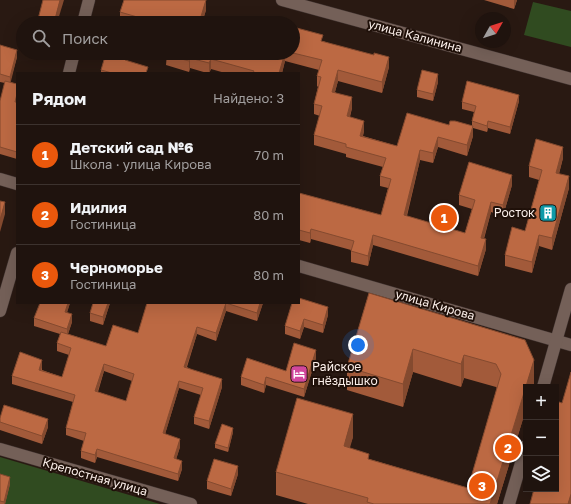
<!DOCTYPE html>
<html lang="ru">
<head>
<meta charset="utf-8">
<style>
  :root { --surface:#1f130e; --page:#271c17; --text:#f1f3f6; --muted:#a19e9e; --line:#3c322e; --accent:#ea580c }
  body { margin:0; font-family:"Golos Text",sans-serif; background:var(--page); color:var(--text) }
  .controls { position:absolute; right:12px; bottom:12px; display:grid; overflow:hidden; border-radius:0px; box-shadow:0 4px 16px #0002 }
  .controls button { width:36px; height:36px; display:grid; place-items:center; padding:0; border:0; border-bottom:1px solid var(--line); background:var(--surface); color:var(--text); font:20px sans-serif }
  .compass { position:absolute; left:475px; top:12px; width:36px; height:36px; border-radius:50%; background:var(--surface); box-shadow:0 4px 16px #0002; rotate:51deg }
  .you { position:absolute; left:358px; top:345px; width:14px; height:14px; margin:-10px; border:3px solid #fff; border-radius:50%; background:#1a73e8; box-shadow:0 0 0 6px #1a73e833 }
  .badge { display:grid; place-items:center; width:26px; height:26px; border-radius:50%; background:var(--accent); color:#fff; font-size:13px; font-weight:700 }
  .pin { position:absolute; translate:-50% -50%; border:2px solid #fff; box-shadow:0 1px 4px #0006 }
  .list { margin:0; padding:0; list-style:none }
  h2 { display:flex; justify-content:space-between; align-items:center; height:52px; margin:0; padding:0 16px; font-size:17px }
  h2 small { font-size:13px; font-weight:400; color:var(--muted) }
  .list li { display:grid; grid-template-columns:26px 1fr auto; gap:12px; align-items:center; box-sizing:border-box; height:60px; padding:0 16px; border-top:1px solid var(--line) }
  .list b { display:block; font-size:15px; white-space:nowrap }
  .list p { margin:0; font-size:13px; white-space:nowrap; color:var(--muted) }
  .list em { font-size:13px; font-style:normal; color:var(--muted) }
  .icon { flex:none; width:22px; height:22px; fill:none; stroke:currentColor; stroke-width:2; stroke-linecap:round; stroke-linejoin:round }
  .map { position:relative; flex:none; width:571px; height:504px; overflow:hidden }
  .search { position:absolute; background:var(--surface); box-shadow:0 4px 16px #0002; left:16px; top:16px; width:284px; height:44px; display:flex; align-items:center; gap:10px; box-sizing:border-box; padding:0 14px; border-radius:22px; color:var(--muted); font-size:15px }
  .panel { position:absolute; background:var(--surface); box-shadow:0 4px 16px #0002; left:16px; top:72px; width:284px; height:232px; border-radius:0px }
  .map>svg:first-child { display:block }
  .green { fill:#304b20 }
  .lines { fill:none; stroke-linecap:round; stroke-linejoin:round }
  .minor-casing { stroke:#403330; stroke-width:13 }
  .minor { stroke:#746058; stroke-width:12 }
  .wall { fill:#a25a3a; fill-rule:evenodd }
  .shaded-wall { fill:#844a2f }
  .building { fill:#bc6943; stroke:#844a2f; fill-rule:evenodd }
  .labels { text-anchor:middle; stroke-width:4; stroke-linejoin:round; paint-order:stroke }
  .street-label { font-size:12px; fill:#fcf0eb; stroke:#1f1009 }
  .poi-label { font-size:12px; fill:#fcf0eb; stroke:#1f1009; text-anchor:end }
</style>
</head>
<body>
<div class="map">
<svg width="571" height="504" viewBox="0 0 571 504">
  <rect width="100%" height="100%" fill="#291912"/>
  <g class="green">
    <polygon points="533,2 571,11 571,47 524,35"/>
    <polygon points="0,457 160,504 0,504"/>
  </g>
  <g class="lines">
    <defs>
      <g id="minor">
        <polyline points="282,0 571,79"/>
        <polyline points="83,23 89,0"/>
        <polyline points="69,73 74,53"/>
        <polyline points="0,179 17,184"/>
        <polyline points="299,266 571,345"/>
        <polyline points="0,311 17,253"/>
        <polyline points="543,387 571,289"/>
        <polyline points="0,449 191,504"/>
        <polyline points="509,504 526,446"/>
      </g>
    </defs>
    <use href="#minor" class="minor-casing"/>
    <use href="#minor" class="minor"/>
  </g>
  <g class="wall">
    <polygon points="484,0 517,0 514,9"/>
    <polygon points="206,10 202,23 123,23 120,22 120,12"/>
    <polygon points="323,41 389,67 382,93 338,81 335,92 352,108 350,117 364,131 363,136 397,146 449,125 472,125 472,121 474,112 462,109 462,102 519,101 510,134 488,128 487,132 473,128 473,136 467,156 438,147 433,163 420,160 407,216 465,233 472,209 459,205 459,195 512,185 503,216 491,212 484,239 486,249 478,276 373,245 368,266 351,262 351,250 311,239 310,243 299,240 299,193 381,215 388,188 380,186 380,176 383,167 346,157 346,154 314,145 314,135 320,116 314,114 314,104 318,87 317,86 317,76 319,70 285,61 282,73 225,73 211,69 209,73 207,73 190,68 189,72 166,65 167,53 293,53"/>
    <polygon points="0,45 17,57 10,82 17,84 17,159 0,154 0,101 5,83 0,82"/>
    <polygon points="129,53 127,61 148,73 101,73 101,70"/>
    <polygon points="438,82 433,101 417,97 417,90"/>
    <polygon points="563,158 559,174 569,188 552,250 539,246 532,273 505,266 505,255 525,231 539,180 529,177 529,166"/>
    <polygon points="369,293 534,383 533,387 526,387 526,409 497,504 308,504 276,495 276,472 353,437 349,448 369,459 468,488 497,388 496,387 464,378 461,387 413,372 403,407 347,390 347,367"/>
    <path d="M70,303l-3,9 5,10 -4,12 38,12 32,-13 9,-30h116l-6,18 -31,-10 -10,30 -19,-7 -10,33 35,20 -13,42 -15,-5v-7l7,-22 -22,-7 -14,46 15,13 -4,12 6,10 -4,12 -81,-24 -2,6 -14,-5v-7l3,-10 -18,-6v-7l7,-26 -61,-18v-8l30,-9v3l20,7 7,-22 -12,-4v-8l3,-9 -26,-8v-8zM104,371l28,10 -6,20 -28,-9z"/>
    <polygon points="93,303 110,303 103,325 90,321 90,313"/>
    <polygon points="292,303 328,315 323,333 304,327 300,339 285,334 285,326"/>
    <polygon points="316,358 304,397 266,385 264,393 241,385 241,377 286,371"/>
    <polygon points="0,418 48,427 42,444 0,430"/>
    <polygon points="233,432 228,452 215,448 215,444"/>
    <polygon points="0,474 10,484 5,504 0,504"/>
    <polygon points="238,474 231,496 207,489 207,481"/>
  </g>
  <g class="shaded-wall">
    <polygon points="60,0 64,0 57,23 54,23"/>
    <polygon points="206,0 206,10 202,23 199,23"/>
    <polygon points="514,0 517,0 514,9"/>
    <polygon points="17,50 17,57 10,85 10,77"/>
    <polygon points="127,53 129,53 129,55 125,68 125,60"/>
    <polygon points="285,53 285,61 282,73 279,73"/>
    <polygon points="389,57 389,67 382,93 382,82"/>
    <polygon points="190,58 190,68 189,72 189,61"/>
    <polygon points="211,59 211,69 209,73 209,63"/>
    <polygon points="338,70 338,81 332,102 332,92"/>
    <polygon points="438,74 438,82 433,101 433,94"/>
    <polygon points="519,95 519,101 510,134 510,127"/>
    <polygon points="352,97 352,108 347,126 347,116"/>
    <polygon points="364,121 364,131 360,146 360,136"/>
    <polygon points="488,121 488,128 487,132 487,126"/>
    <polygon points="473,126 473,136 467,156 467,145"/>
    <polygon points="438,137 438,147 433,163 433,153"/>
    <polygon points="563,147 563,158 556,184 556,173"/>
    <polygon points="420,150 420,160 404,226 404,215"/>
    <polygon points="512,175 512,185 503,216 503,205"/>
    <polygon points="569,176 569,188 552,250 552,238"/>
    <polygon points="5,202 5,214 0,232 0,220"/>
    <polygon points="491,202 491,212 481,248 481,238"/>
    <polygon points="311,229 311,239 310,243 310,233"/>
    <polygon points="373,235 373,245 368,266 368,256"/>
    <polygon points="539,235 539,246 532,273 532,262"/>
    <polygon points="486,239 486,249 478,276 478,266"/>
    <polygon points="68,303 70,303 65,319 65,312"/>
    <polygon points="108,303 110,303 103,325 103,317"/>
    <polygon points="226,303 226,311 216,341 216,333"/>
    <polygon points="260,303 263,303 257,321 257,313"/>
    <polygon points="328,307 328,315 323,333 323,325"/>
    <polygon points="72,314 72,322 67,337 67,329"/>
    <polygon points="304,319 304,327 300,339 300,331"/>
    <polygon points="197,327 197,334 184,374 184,367"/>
    <polygon points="413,349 413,372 403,407 403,384"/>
    <polygon points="316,350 316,358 304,397 304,389"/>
    <polygon points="464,355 464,378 461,387 461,364"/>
    <polygon points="42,360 42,367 39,377 39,370"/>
    <polygon points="534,360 534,383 533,387 526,387 526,409 497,504 490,504"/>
    <polygon points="104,364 104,371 95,399 95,391"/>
    <polygon points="266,377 266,385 264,393 264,385"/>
    <polygon points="222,379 222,387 209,429 209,421"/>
    <polygon points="179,381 179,388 163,441 163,433"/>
    <polygon points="353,414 353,437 344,469 344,446"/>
    <polygon points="48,419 48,427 42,444 42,436"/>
    <polygon points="233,428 233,432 228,452 228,448"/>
    <polygon points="180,439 180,447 174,466 174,458"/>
    <polygon points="97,449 97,457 95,463 95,455"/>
    <polygon points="182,461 182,469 178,481 178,474"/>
    <polygon points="238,466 238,474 231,496 231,489"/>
    <polygon points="10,477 10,484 5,504 4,504"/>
    <polygon points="571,494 571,504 568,504"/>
  </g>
  <g class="building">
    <polygon points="43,0 60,0 54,23 37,23"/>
    <polygon points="124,0 206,0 199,23 158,23 120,12"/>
    <polygon points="260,18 280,23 259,23"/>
    <polygon points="293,27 323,35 321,41 374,55 374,53 389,57 382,82 338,70 332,92 352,97 347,116 364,121 360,136 397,146 407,113 449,125 450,121 455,121 473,126 467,145 438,137 433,153 420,150 404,215 465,233 475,200 459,195 469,162 512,175 503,205 491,202 481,238 486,239 478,266 373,235 368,256 351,251 354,241 311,229 310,233 299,230 299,193 381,215 391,179 380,176 386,158 346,147 346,144 314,135 322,106 314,104 321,77 317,76 322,60 293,53"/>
    <polygon points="0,45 17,50 10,77 0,74"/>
    <polygon points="106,53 127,53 125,60 148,67 146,73 112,73 101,70"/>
    <polygon points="167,53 285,53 279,73 253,73 254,71 211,59 209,63 190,58 189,61 166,55"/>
    <polygon points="422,70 438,74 433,94 417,90"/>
    <polygon points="5,81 17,84 17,94 15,102 17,102 17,152 0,147 0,101"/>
    <polygon points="467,81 519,95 510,127 488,121 487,126 472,121 476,106 462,102"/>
    <polygon points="536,139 563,147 556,173 569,176 552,238 539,235 532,262 505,255 512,227 525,231 542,170 529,166"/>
    <polygon points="0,201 5,202 0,220"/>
    <polygon points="369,293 525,340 534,360 490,504 374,504 367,502 368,498 276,472 297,398 353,414 344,446 369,454 368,459 468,488 501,374 496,364 464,355 461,364 413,349 403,384 347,367"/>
    <polygon points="299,298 328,307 323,325 304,319 300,331 285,326 292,303 299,303"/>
    <polygon points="40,303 68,303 65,312 72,314 67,329 34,318"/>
    <polygon points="93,303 108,303 103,317 90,313"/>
    <path d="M147,303h113l-3,10 -31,-10 -10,30 -19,-6 -13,40 38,12 -13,42 -15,-4 9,-29 -24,-7 -16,52 17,6 -6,19 8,3 -4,13 -81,-25 -2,6 -14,-4 5,-18 -20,-5 9,-33 -63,-19 8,-24 22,8 -3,10 23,7 9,-29 -14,-5 4,-11 45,14 7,-21 25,8zM104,364l30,10 -8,27 -31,-10z"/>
    <polygon points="294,343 316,350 304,389 266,377 264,385 241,377 247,358 286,371"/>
    <polygon points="571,372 571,494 568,504 530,504 534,489 556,489 556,401 562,403"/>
    <polygon points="4,405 48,419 42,436 0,422 0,418"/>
    <polygon points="222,424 233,428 228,448 215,444"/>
    <polygon points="214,459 238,466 231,489 207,481"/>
    <polygon points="0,474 10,477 4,502 0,501"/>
  </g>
  <defs>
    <symbol id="building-square" viewBox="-11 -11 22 22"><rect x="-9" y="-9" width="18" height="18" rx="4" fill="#0f9aa8" stroke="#1f1009"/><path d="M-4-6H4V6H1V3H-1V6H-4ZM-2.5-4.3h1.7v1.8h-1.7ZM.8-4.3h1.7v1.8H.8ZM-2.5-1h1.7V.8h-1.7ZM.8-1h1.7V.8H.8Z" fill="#fff"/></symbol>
    <symbol id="hotel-square" viewBox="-11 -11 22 22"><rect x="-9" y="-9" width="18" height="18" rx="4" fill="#d1479c" stroke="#1f1009"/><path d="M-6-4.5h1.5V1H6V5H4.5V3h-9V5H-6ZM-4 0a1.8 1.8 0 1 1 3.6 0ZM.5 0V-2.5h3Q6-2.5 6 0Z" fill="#fff"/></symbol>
  </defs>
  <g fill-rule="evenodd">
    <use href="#building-square" x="538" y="203" width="20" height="20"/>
    <use href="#hotel-square" x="289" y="364" width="20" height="20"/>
  </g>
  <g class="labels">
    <g class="street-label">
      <text transform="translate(415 36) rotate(15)" y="4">улица Калинина</text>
      <text transform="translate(435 305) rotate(16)" y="4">улица Кирова</text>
      <text transform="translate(95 477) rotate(16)" y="4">Крепостная улица</text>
    </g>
    <g class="poi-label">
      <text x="535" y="217">Росток</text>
      <text x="312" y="371" text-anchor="start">Райское<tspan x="312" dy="14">гнёздышко</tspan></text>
    </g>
  </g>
</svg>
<div class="controls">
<button>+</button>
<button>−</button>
<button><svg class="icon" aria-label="layers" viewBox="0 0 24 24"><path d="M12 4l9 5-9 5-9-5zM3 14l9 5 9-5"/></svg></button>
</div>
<svg class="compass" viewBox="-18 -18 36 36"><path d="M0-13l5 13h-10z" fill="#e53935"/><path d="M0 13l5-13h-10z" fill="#a19e9e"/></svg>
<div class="you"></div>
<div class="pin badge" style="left:444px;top:218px">1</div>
<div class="pin badge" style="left:508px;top:448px">2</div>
<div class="pin badge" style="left:482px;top:486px">3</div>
<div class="search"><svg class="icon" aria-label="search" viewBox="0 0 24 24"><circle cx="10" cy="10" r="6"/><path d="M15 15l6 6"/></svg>Поиск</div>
<section class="panel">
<h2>Рядом<small>Найдено: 3</small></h2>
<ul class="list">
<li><span class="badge">1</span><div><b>Детский сад №6</b><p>Школа · улица Кирова</p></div><em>70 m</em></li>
<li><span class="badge">2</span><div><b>Идилия</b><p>Гостиница</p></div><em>80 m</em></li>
<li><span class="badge">3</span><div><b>Черноморье</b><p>Гостиница</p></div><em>80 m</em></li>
</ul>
</section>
</div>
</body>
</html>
